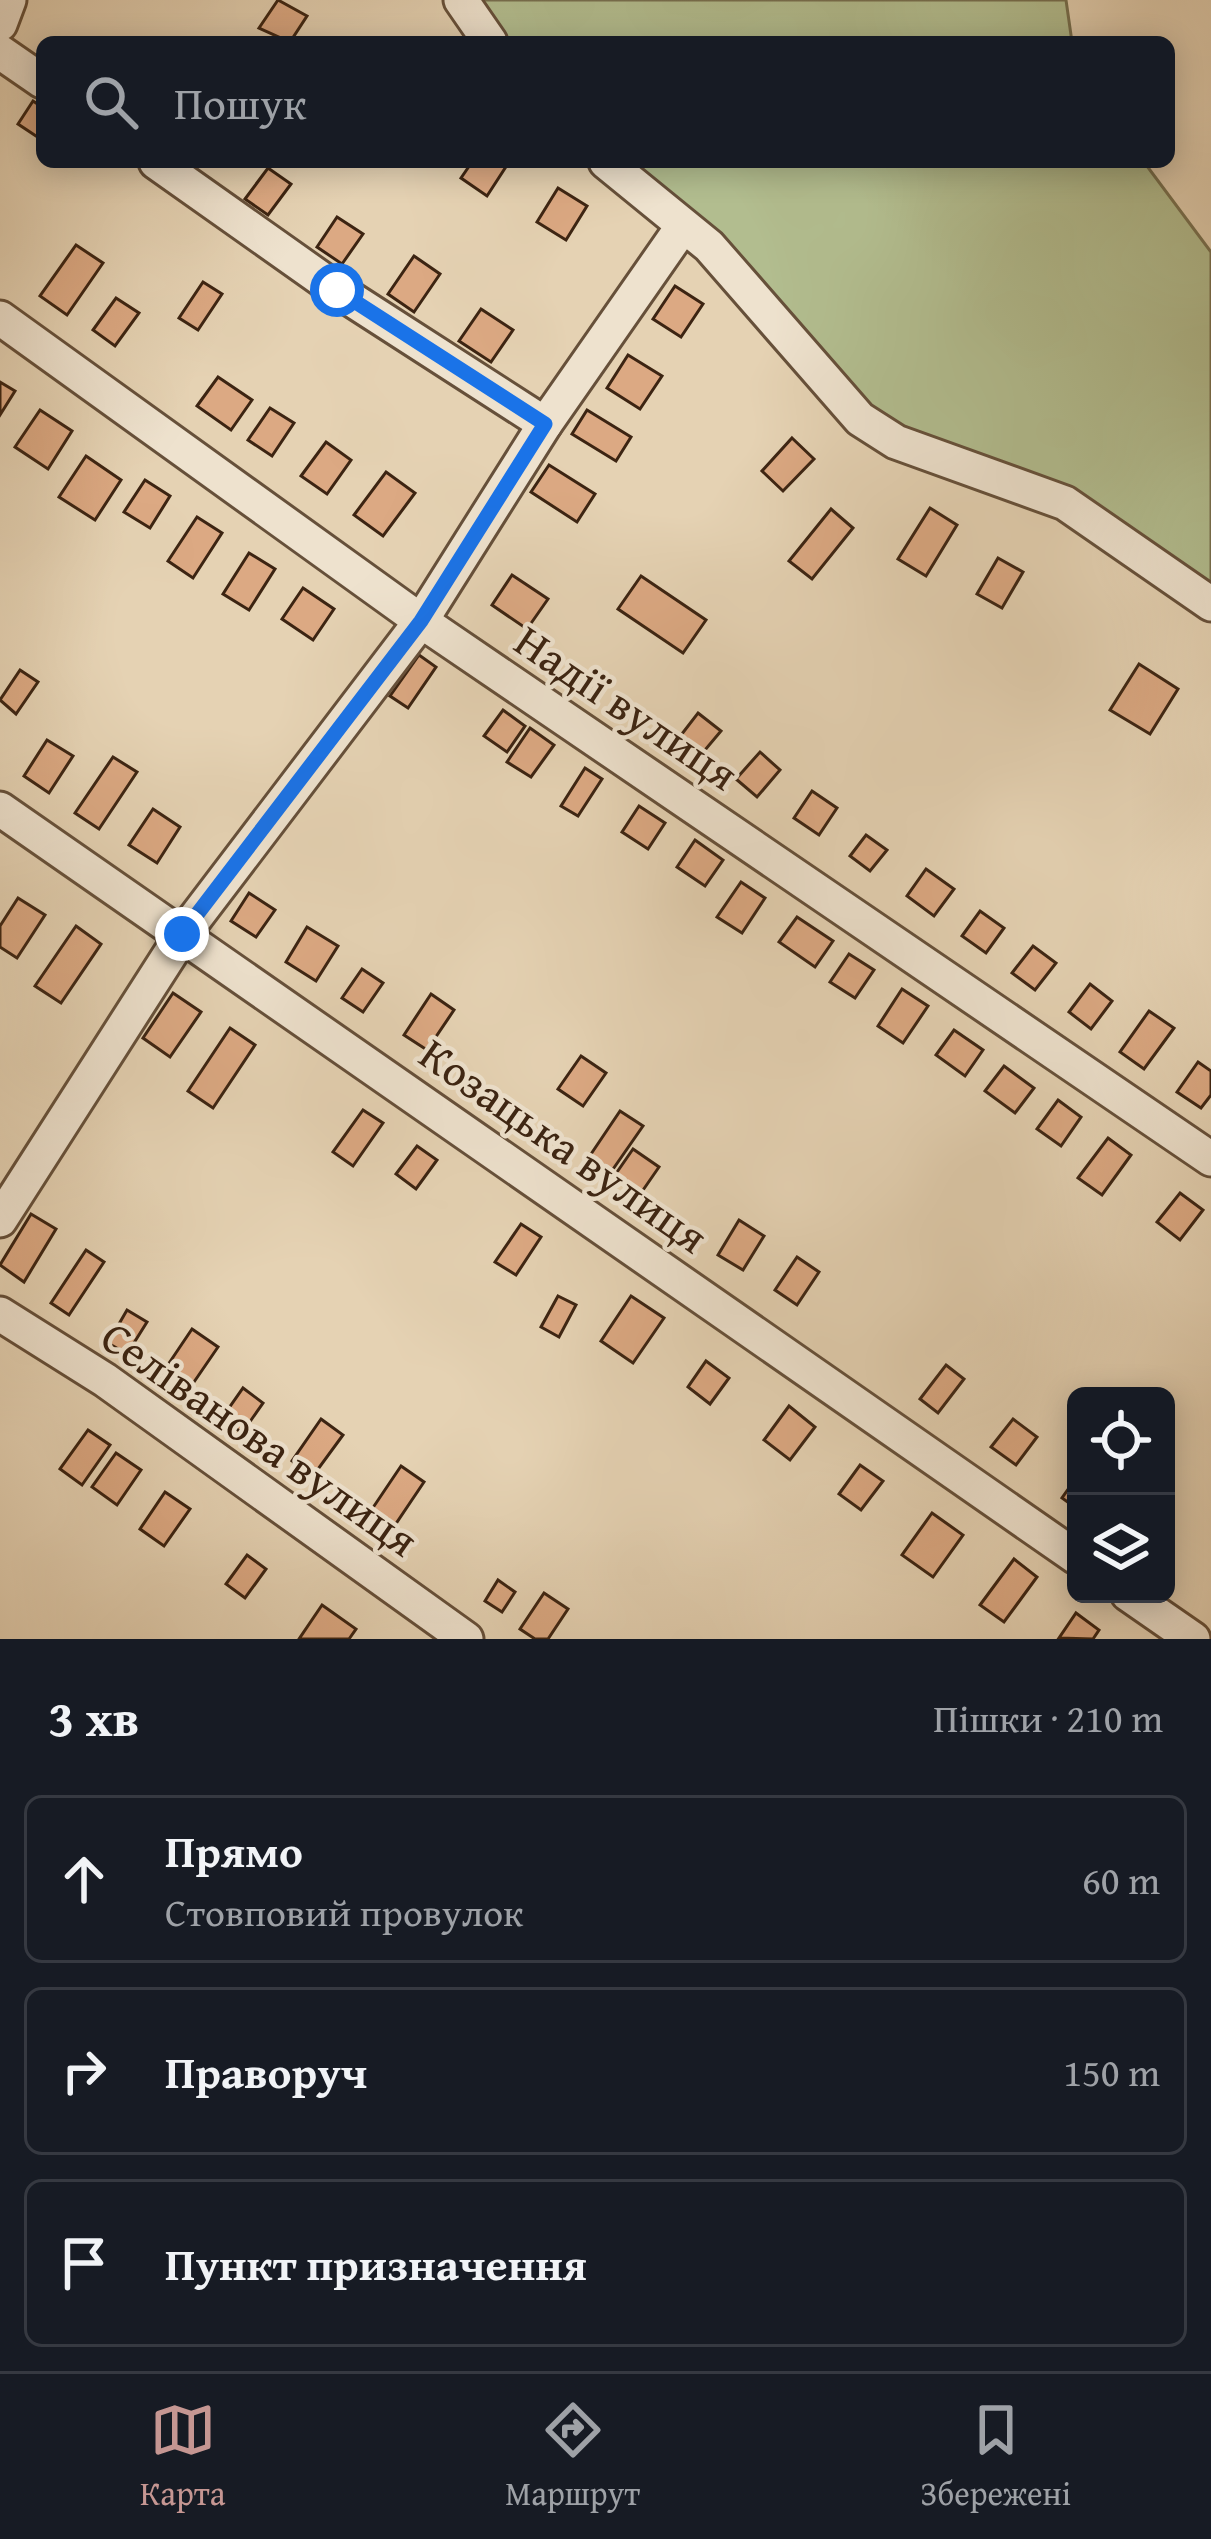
<!DOCTYPE html>
<html lang="uk">
<head>
<meta charset="utf-8">
<style>
  :root { --surface:#171b24; --page:#20242c; --text:#f1f3f6; --muted:#9ea1a6; --line:#363941; --accent:#c59692 }
  body { margin:0; font-family:"Gentium Book Plus",serif; background:var(--page); color:var(--text) }
  .controls { position:absolute; right:36px; bottom:36px; display:grid; overflow:hidden; border-radius:18px; box-shadow:0 6px 30px #0003 }
  .controls button { width:108px; height:108px; display:grid; place-items:center; padding:0; border:0; border-bottom:3px solid var(--line); background:var(--surface); color:var(--text); font:60px sans-serif }
  .stop { position:absolute; width:36px; height:36px; margin:-27px; border:9px solid #1a73e8; border-radius:50%; background:#fff }
  .stop.end { background:#1a73e8; border-color:#fff; box-shadow:0 3px 12px #0008 }
  .list { margin:0; padding:0; list-style:none }
  h2 { display:flex; justify-content:space-between; align-items:center; height:156px; margin:0; padding:0 48px; font-size:51px }
  h2 small { font-size:39px; font-weight:400; color:var(--muted) }
  .list li { display:grid; grid-template-columns:78px 1fr auto; gap:36px; align-items:center; box-sizing:border-box; height:168px; margin:0 24px 24px; padding:0 24px; border:3px solid var(--line); border-radius:18px }
  .list b { display:block; font-size:45px; white-space:nowrap }
  .list p { margin:0; font-size:39px; white-space:nowrap; color:var(--muted) }
  .list em { font-size:39px; font-style:normal; color:var(--muted) }
  .icon { flex:none; width:66px; height:66px; fill:none; stroke:currentColor; stroke-width:2; stroke-linecap:round; stroke-linejoin:round }
  .map { position:relative; flex:none; width:1211px; height:1639px; overflow:hidden }
  .search { position:absolute; background:var(--surface); box-shadow:0 6px 30px #0003; left:36px; right:36px; top:36px; height:132px; display:flex; align-items:center; gap:30px; box-sizing:border-box; padding:0 42px; border-radius:18px; color:var(--muted); font-size:45px }
  .sheet { height:732px; background:var(--surface) }
  nav { display:flex; justify-content:space-around; align-items:center; box-sizing:border-box; height:168px; border-top:3px solid var(--line); background:var(--surface); font-size:33px; color:var(--muted) }
  nav a { display:grid; justify-items:center; gap:6px }
  nav .on { color:var(--accent) }
  .map>svg:first-child { display:block }
  .green { fill:#b2bd8f; stroke:#777050; stroke-width:3 }
  .building { fill:#dca983; stroke:#3c2412; stroke-width:3 }
  .lines { fill:none; stroke-linecap:round; stroke-linejoin:round }
  .street-casing { stroke:#66503a; stroke-width:39 }
  .street { stroke:#eee2ce; stroke-width:33 }
  .route { stroke:#1a73e8; stroke-width:15 }
  .labels { text-anchor:middle; stroke-width:9; stroke-linejoin:round; paint-order:stroke }
  .street-label { font-size:45px; fill:#3c2412; stroke:#eee2ce }
</style>
</head>
<body>
<div class="map">
<svg width="1211" height="1639" viewBox="0 0 1211 1639">
  <rect width="100%" height="100%" fill="#e5d2b3"/>
  <filter id="stains"><feTurbulence type="fractalNoise" baseFrequency=".00167" numOctaves="4"/><feColorMatrix values="0 0 0 0 .2 0 0 0 0 .09 0 0 0 0 .02 0 0 0 .5 -.17"/></filter>
  <radialGradient id="worn" r=".72"><stop offset=".6" stop-color="#630" stop-opacity="0"/><stop offset="1" stop-color="#630" stop-opacity=".3"/></radialGradient>
  <g class="green">
    <polygon points="461,0 1066,0 1072,42 490,42"/>
    <polygon points="606,162 1144,162 1211,252 1211,604 1065,503 896,442"/>
  </g>
  <g class="building">
    <polygon points="278,0 307,16 290,42 259,28"/>
    <polygon points="33,101 42,107 42,140 18,124"/>
    <polygon points="472,162 509,162 487,196 461,178"/>
    <polygon points="268,168 291,184 268,215 245,199"/>
    <polygon points="558,188 587,206 566,240 537,222"/>
    <polygon points="337,217 363,234 342,264 317,247"/>
    <polygon points="76,245 103,263 67,315 40,296"/>
    <polygon points="414,256 440,274 414,312 388,294"/>
    <polygon points="203,282 222,294 198,330 179,318"/>
    <polygon points="675,286 703,304 681,337 653,319"/>
    <polygon points="116,298 139,313 115,346 93,330"/>
    <polygon points="481,309 513,330 491,362 459,341"/>
    <polygon points="628,355 662,376 640,409 607,388"/>
    <polygon points="218,377 252,400 231,430 197,406"/>
    <polygon points="0,382 15,391 0,415"/>
    <polygon points="270,408 294,423 272,456 248,440"/>
    <polygon points="40,410 72,431 48,469 15,447"/>
    <polygon points="587,410 631,437 616,461 572,434"/>
    <polygon points="792,438 814,459 783,491 762,471"/>
    <polygon points="326,442 351,460 327,494 301,476"/>
    <polygon points="86,456 121,480 95,520 59,497"/>
    <polygon points="549,465 595,494 577,522 531,492"/>
    <polygon points="386,472 415,493 383,536 354,515"/>
    <polygon points="145,480 170,496 150,528 124,512"/>
    <polygon points="930,508 957,525 926,576 898,559"/>
    <polygon points="831,509 853,528 812,579 789,561"/>
    <polygon points="197,517 222,533 193,578 168,561"/>
    <polygon points="249,553 275,569 249,610 223,594"/>
    <polygon points="998,558 1023,572 1002,608 977,594"/>
    <polygon points="512,575 548,599 527,629 492,605"/>
    <polygon points="641,576 706,620 683,653 618,609"/>
    <polygon points="303,588 334,609 313,640 282,619"/>
    <polygon points="419,655 436,667 408,708 390,696"/>
    <polygon points="1139,664 1178,689 1150,734 1110,710"/>
    <polygon points="20,670 38,682 16,714 0,700"/>
    <polygon points="503,710 525,726 507,752 484,736"/>
    <polygon points="698,713 721,731 700,756 678,739"/>
    <polygon points="530,728 554,745 531,777 507,762"/>
    <polygon points="47,740 73,756 49,793 24,776"/>
    <polygon points="760,752 780,770 757,797 736,779"/>
    <polygon points="113,757 137,772 99,829 75,813"/>
    <polygon points="585,768 602,779 578,816 561,806"/>
    <polygon points="812,791 837,808 819,835 794,818"/>
    <polygon points="639,806 665,823 648,849 622,832"/>
    <polygon points="153,809 180,827 157,863 129,845"/>
    <polygon points="866,835 887,850 870,871 850,856"/>
    <polygon points="695,840 723,860 705,886 677,867"/>
    <polygon points="926,869 954,889 934,916 907,896"/>
    <polygon points="741,882 765,898 742,933 717,917"/>
    <polygon points="249,893 275,910 256,937 231,921"/>
    <polygon points="18,898 45,915 17,958 0,947 0,926"/>
    <polygon points="980,911 1004,928 986,953 962,936"/>
    <polygon points="797,917 833,941 815,967 779,942"/>
    <polygon points="76,926 101,944 61,1003 35,986"/>
    <polygon points="307,927 338,946 316,981 286,962"/>
    <polygon points="1033,946 1056,963 1035,990 1012,973"/>
    <polygon points="849,954 874,970 855,998 830,982"/>
    <polygon points="362,969 383,983 363,1012 342,998"/>
    <polygon points="1090,984 1112,1001 1091,1029 1069,1012"/>
    <polygon points="902,989 928,1006 903,1043 878,1026"/>
    <polygon points="173,993 201,1012 170,1057 143,1038"/>
    <polygon points="431,994 454,1010 427,1050 404,1035"/>
    <polygon points="1149,1011 1174,1028 1144,1069 1120,1052"/>
    <polygon points="230,1028 255,1045 213,1108 188,1091"/>
    <polygon points="954,1030 983,1050 965,1076 936,1055"/>
    <polygon points="581,1056 606,1073 583,1106 558,1089"/>
    <polygon points="1198,1062 1211,1071 1211,1095 1201,1108 1177,1092"/>
    <polygon points="1004,1066 1034,1088 1015,1113 985,1091"/>
    <polygon points="1058,1100 1081,1117 1061,1146 1037,1129"/>
    <polygon points="363,1110 383,1123 353,1166 333,1152"/>
    <polygon points="620,1111 643,1126 611,1172 589,1157"/>
    <polygon points="1108,1138 1131,1155 1102,1195 1078,1178"/>
    <polygon points="417,1146 437,1160 416,1189 396,1174"/>
    <polygon points="633,1149 659,1167 641,1193 615,1175"/>
    <polygon points="1180,1193 1203,1210 1180,1240 1157,1222"/>
    <polygon points="31,1214 56,1229 24,1282 0,1265"/>
    <polygon points="739,1220 764,1236 743,1270 718,1255"/>
    <polygon points="521,1224 541,1237 516,1275 495,1262"/>
    <polygon points="86,1250 104,1262 69,1315 51,1303"/>
    <polygon points="797,1257 819,1272 797,1305 775,1290"/>
    <polygon points="558,1296 576,1305 559,1337 541,1327"/>
    <polygon points="631,1296 664,1318 633,1363 601,1341"/>
    <polygon points="127,1310 147,1322 127,1354 108,1343"/>
    <polygon points="192,1329 218,1347 183,1398 157,1381"/>
    <polygon points="706,1361 729,1378 710,1404 688,1387"/>
    <polygon points="946,1365 964,1379 938,1413 920,1399"/>
    <polygon points="243,1388 263,1403 242,1433 222,1418"/>
    <polygon points="789,1406 815,1427 790,1460 764,1440"/>
    <polygon points="321,1419 343,1435 313,1476 292,1461"/>
    <polygon points="1013,1419 1037,1437 1016,1465 991,1447"/>
    <polygon points="88,1430 110,1445 82,1485 60,1469"/>
    <polygon points="116,1453 141,1470 117,1505 92,1487"/>
    <polygon points="860,1465 883,1481 861,1510 839,1494"/>
    <polygon points="401,1466 424,1482 389,1534 366,1518"/>
    <polygon points="1076,1478 1076,1508 1062,1498"/>
    <polygon points="165,1492 190,1509 164,1546 140,1529"/>
    <polygon points="932,1513 963,1535 933,1577 902,1555"/>
    <polygon points="247,1555 266,1569 245,1598 226,1584"/>
    <polygon points="1014,1559 1037,1577 1004,1622 980,1605"/>
    <polygon points="498,1580 515,1592 502,1612 485,1601"/>
    <polygon points="544,1593 568,1609 548,1639 535,1639 520,1629"/>
    <polygon points="322,1605 356,1629 349,1639 299,1639"/>
    <polygon points="1076,1613 1099,1630 1093,1639 1059,1638"/>
  </g>
  <g class="lines">
    <defs>
      <g id="street">
        <polyline points="461,0 490,42"/>
        <polyline points="0,24 9,0"/>
        <polyline points="0,52 42,81"/>
        <polyline points="156,162 337,290 545,424"/>
        <polyline points="606,162 709,246 860,419 896,442 1065,503 1211,604"/>
        <polyline points="0,318 421,621 1211,1159"/>
        <polyline points="0,809 1076,1557"/>
        <polyline points="0,1220 183,934 421,621 545,424 683,226"/>
        <polyline points="0,1314 105,1380 466,1639"/>
        <polyline points="1128,1594 1193,1639"/>
      </g>
    </defs>
    <use href="#street" class="street-casing"/>
    <use href="#street" class="street"/>
  </g>
  <g class="lines">
    <polyline class="route" points="182,934 421,621 545,424 337,290"/>
  </g>
  <g class="labels">
    <g class="street-label">
      <text transform="translate(627 707) rotate(34)" y="16">Надії вулиця</text>
      <text transform="translate(564 1145) rotate(35)" y="16">Козацька вулиця</text>
      <text transform="translate(260 1438) rotate(35)" y="16">Селіванова вулиця</text>
    </g>
  </g>
  <rect width="100%" height="100%" filter="url(#stains)"/>
  <rect width="100%" height="100%" fill="url(#worn)"/>
</svg>
<div class="controls">
<button><svg class="icon" aria-label="locate" viewBox="0 0 24 24"><circle cx="12" cy="12" r="6"/><path d="M12 2v4M12 18v4M2 12h4M18 12h4"/></svg></button>
<button><svg class="icon" aria-label="layers" viewBox="0 0 24 24"><path d="M12 4l9 5-9 5-9-5zM3 14l9 5 9-5"/></svg></button>
</div>
<div class="stop" style="left:337px;top:290px"></div>
<div class="stop end" style="left:182px;top:934px"></div>
<div class="search"><svg class="icon" aria-label="search" viewBox="0 0 24 24"><circle cx="10" cy="10" r="6"/><path d="M15 15l6 6"/></svg>Пошук</div>
</div>
<section class="sheet">
<h2>3 хв<small>Пішки · 210 m</small></h2>
<ul class="list">
<li><svg class="icon" aria-label="ahead" viewBox="0 0 24 24"><path d="M12 20V5M6 11l6-6 6 6"/></svg><div><b>Прямо</b><p>Стовповий провулок</p></div><em>60 m</em></li>
<li><svg class="icon" aria-label="right" viewBox="0 0 24 24"><path d="M7 20v-9h11M14 6l5 5-5 5"/></svg><div><b>Праворуч</b></div><em>150 m</em></li>
<li><svg class="icon" aria-label="arrive" viewBox="0 0 24 24"><path d="M6 21V4h12l-3 4 3 4H6"/></svg><div><b>Пункт призначення</b></div></li>
</ul>
</section>
<nav>
<a class="on"><svg class="icon" aria-label="map" viewBox="0 0 24 24"><path d="M3 6l6-2 6 2 6-2v14l-6 2-6-2-6 2zM9 4v14M15 6v14"/></svg>Карта</a>
<a><svg class="icon" aria-label="directions" viewBox="0 0 24 24"><path d="M12 3l9 9-9 9-9-9zM9 14v-3h6M13 9l2 2-2 2"/></svg>Маршрут</a>
<a><svg class="icon" aria-label="saved" viewBox="0 0 24 24"><path d="M7 4h10v16l-5-4-5 4z"/></svg>Збережені</a>
</nav>
</body>
</html>
